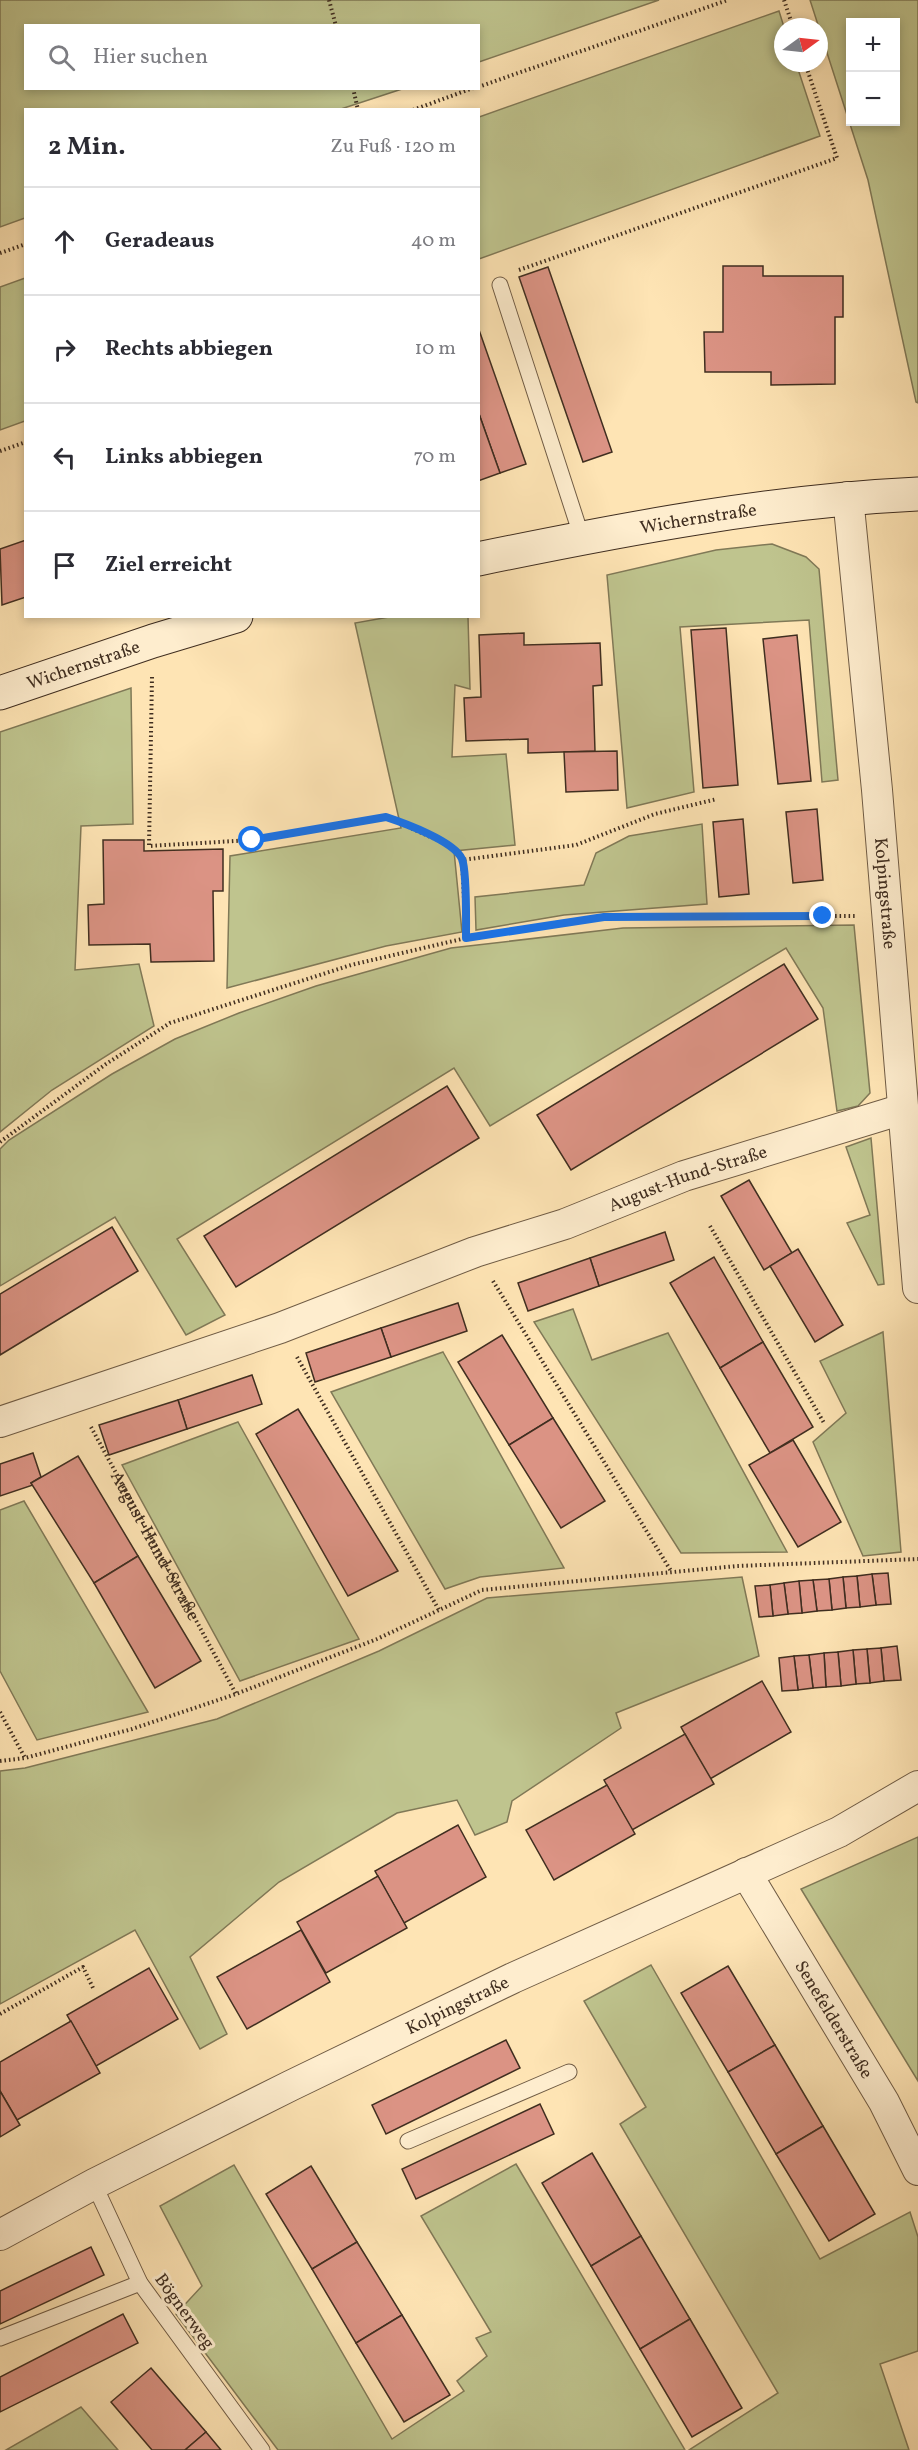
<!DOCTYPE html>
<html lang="de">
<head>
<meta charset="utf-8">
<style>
  :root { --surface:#fff; --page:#f7f7f7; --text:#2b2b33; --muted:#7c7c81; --line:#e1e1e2 }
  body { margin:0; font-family:Vollkorn,serif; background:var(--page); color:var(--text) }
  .controls { position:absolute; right:18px; top:18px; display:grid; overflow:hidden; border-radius:0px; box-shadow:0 3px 9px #0003 }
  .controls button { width:54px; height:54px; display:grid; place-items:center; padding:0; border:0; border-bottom:2px solid var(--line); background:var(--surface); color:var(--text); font:30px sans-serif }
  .compass { position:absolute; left:774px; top:18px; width:54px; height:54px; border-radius:50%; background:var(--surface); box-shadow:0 3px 9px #0003; rotate:75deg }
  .stop { position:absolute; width:18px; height:18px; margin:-14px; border:4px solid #1a73e8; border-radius:50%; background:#fff }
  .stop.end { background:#1a73e8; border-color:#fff; box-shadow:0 2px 6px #0008 }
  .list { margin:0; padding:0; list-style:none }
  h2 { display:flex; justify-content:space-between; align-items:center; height:78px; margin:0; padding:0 24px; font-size:26px }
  h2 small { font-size:20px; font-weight:400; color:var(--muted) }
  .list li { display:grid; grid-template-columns:39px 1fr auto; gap:18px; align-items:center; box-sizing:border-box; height:108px; padding:0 24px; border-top:2px solid var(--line) }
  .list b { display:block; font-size:22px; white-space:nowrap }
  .list em { font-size:20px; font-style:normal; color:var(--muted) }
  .icon { flex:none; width:33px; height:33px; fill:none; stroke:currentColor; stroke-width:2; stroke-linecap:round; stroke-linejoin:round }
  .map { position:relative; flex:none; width:918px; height:2450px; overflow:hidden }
  .search { position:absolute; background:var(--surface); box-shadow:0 3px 9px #0003; left:24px; top:24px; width:456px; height:66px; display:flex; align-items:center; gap:15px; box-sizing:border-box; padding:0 21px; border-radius:0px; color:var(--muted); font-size:22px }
  .panel { position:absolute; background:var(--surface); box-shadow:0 3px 9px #0003; left:24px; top:108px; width:456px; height:510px; border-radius:0px }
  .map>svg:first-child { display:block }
  .green { fill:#bfc48e; stroke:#807957; stroke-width:1.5; fill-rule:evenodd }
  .building { fill:#db9384; stroke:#402e20; stroke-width:1.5 }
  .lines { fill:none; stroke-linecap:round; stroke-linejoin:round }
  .lane-casing { stroke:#705c45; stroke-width:17 }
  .street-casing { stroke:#705c45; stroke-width:32 }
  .secondary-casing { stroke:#402e20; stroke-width:35 }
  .path { stroke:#402e20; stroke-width:4; stroke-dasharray:1.5 3; stroke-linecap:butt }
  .lane { stroke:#feedce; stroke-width:15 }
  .street { stroke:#feedce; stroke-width:30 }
  .secondary { stroke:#feedce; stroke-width:33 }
  .route { stroke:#1a73e8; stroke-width:8 }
  .labels { text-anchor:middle; stroke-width:6; stroke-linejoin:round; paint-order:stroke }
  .street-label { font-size:18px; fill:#402e20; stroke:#feedce }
</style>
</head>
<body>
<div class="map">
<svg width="918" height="2450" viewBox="0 0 918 2450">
  <rect width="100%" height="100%" fill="#fee4b4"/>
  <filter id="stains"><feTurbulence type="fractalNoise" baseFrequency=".00333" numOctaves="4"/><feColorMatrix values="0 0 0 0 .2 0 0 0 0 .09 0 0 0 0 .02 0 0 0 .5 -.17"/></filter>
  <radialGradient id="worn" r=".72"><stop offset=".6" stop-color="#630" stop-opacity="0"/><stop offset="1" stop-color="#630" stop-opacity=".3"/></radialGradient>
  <g class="green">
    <polygon points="0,0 659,0 479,62 478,26 26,26 26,88 402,89 341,109 26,110 25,218 0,227"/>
    <path d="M810,0h108v403l-2,-1 -48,-222zM850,22h46v100h-46z"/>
    <polygon points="779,11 784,27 783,63 796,63 820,136 479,259 479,117"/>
    <polygon points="25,278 25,421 0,430 0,287"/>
    <polygon points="772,544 806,557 819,569 838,780 822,782 809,620 680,627 694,792 627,808 607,575 716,550"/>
    <polygon points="389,617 468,617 470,689 455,685 452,757 506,754 515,845 454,851 462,932 386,946 227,988 230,856 401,828 355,623"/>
    <polygon points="131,688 133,824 81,826 75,970 139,964 154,1026 52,1090 0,1132 0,732"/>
    <polygon points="702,824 707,904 564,915 476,930 475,897 584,885 596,853 629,836"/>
    <polygon points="854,925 870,1093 858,1106 837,1111 823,1008 786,948 490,1126 454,1068 177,1239 225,1315 186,1335 115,1217 0,1286 0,1149 9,1140 112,1074 175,1039 239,1013 316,986 451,948 623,928"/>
    <polygon points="871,1138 884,1284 878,1285 847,1223 870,1215 846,1147"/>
    <polygon points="573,1309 592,1360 668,1333 787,1552 681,1553 534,1322"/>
    <polygon points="883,1332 901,1552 863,1556 813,1442 846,1413 820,1361"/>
    <polygon points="443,1352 564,1568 480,1577 445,1589 331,1392"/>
    <polygon points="238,1422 359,1639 240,1681 122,1465"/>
    <polygon points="24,1501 148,1712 37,1740 0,1671 0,1510"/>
    <polygon points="742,1577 759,1656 616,1713 621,1728 512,1801 507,1822 475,1835 457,1800 397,1813 279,1882 190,1957 227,2034 200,2049 135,1930 0,2004 0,1771 25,1768 217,1719 379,1651 487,1598"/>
    <polygon points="918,1837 918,2081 801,1889"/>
    <polygon points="651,1965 820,2259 910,2212 918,2237 918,2351 880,2364 909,2450 689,2450 778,2393 620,2124 646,2107 584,2001"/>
    <polygon points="516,2164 685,2450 278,2450 176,2314 202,2286 160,2206 234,2165 392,2439 464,2391 457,2381 487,2356 476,2338 491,2332 421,2216"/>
    <polygon points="81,2407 118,2450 6,2450"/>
  </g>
  <g class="building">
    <polygon points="723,266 763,266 763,276 843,276 843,317 835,317 835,384 771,385 771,372 705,372 704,332 723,332"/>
    <polygon points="548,267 612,452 583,462 519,277"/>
    <polygon points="478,327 526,464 500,473 478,411"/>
    <polygon points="478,411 500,473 478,481"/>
    <polygon points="26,540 26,597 2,605 0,549"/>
    <polygon points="726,628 738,785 703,788 691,630"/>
    <polygon points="524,633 524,645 600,643 602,685 593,686 595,751 528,753 528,739 466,741 464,698 481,697 479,635"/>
    <polygon points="797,635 811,781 778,784 763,639"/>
    <polygon points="617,751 618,790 566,792 564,752"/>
    <polygon points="817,809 823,880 793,883 786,812"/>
    <polygon points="743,819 749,894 719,897 713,822"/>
    <polygon points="103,840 144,840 144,851 223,849 223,891 213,891 214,961 151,962 150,944 89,945 88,905 104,904"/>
    <polygon points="784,964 818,1019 571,1170 537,1115"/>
    <polygon points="447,1086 479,1138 236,1287 204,1236"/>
    <polygon points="749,1180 792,1253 764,1270 721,1196"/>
    <polygon points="112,1227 138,1271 0,1355 0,1294"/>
    <polygon points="665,1232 674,1260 599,1286 590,1258"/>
    <polygon points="798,1249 843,1325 815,1342 770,1266"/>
    <polygon points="714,1257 763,1342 720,1368 670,1283"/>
    <polygon points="590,1258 599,1286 528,1311 518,1283"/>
    <polygon points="458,1303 467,1331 391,1357 381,1328"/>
    <polygon points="381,1328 391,1357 315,1382 306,1353"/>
    <polygon points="502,1335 553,1418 509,1445 458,1362"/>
    <polygon points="763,1342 813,1427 770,1453 720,1368"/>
    <polygon points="252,1375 262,1404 187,1429 178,1400"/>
    <polygon points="178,1400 187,1429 109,1455 99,1425"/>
    <polygon points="298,1409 398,1571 348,1596 256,1434"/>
    <polygon points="553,1418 605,1501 561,1528 509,1445"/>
    <polygon points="793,1440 841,1522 798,1547 749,1465"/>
    <polygon points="33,1453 41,1477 31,1483 33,1485 0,1496 0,1464"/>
    <polygon points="78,1456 138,1556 94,1583 31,1483"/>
    <polygon points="138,1556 201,1661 155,1688 94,1583"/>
    <polygon points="888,1573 891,1604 876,1605 872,1574"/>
    <polygon points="872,1574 876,1605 860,1607 857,1576"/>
    <polygon points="857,1576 860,1607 846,1608 843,1577"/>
    <polygon points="843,1577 846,1608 832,1610 829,1579"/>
    <polygon points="829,1579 832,1610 817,1611 813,1580"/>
    <polygon points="813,1580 817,1611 802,1613 799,1581"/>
    <polygon points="799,1581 802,1613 788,1614 784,1583"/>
    <polygon points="784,1583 788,1614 773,1616 770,1585"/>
    <polygon points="770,1585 773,1616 759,1617 755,1586"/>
    <polygon points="897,1646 901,1680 884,1681 881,1648"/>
    <polygon points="881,1648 884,1681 870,1683 867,1649"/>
    <polygon points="867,1649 870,1683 856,1684 853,1650"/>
    <polygon points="853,1650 856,1684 841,1686 838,1652"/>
    <polygon points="838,1652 841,1686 826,1687 824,1653"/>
    <polygon points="824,1653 826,1687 813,1688 809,1655"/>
    <polygon points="809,1655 813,1688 798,1690 794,1656"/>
    <polygon points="794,1656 798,1690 782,1691 779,1658"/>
    <polygon points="762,1681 791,1732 710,1779 681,1727"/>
    <polygon points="685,1734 714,1784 632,1830 604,1780"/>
    <polygon points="607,1785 635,1834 554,1880 526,1830"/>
    <polygon points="458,1825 486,1877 404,1923 375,1871"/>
    <polygon points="378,1876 407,1928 326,1973 297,1922"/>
    <polygon points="301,1930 330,1982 247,2029 217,1977"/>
    <polygon points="728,1966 775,2045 728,2072 681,1993"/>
    <polygon points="149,1968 178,2019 96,2066 67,2015"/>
    <polygon points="71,2021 100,2073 17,2120 0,2091 0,2062"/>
    <polygon points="506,2040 520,2068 386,2134 372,2105"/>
    <polygon points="775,2045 823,2126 776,2154 728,2072"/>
    <polygon points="0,2091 20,2125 0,2137"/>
    <polygon points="540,2104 554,2134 416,2199 402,2169"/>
    <polygon points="823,2126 875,2214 829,2241 776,2154"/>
    <polygon points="592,2153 641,2236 591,2266 542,2183"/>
    <polygon points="311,2166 357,2242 312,2269 266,2194"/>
    <polygon points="641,2236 690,2319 640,2349 591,2266"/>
    <polygon points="357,2242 402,2315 356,2343 312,2269"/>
    <polygon points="91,2247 104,2275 0,2324 0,2291"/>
    <polygon points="123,2314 138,2343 0,2412 0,2377"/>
    <polygon points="402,2315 450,2395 404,2422 356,2343"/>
    <polygon points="690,2319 742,2408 692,2437 640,2349"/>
    <polygon points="151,2368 206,2432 185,2450 152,2450 111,2402"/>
    <polygon points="206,2432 221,2450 185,2450"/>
  </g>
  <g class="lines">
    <defs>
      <g id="lane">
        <polyline points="500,285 582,538"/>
        <polyline points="408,2141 569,2072"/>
        <polyline points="94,2184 140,2283 262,2450"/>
        <polyline points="0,2338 140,2283"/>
      </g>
      <g id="street">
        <path id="s2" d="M848,497l29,293 41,498"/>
        <path id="s3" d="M0,1422l280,-94 195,-76 90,-28 119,-48 219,-67"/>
        <path id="s4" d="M746,1873l138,229 34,68"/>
        <path id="s5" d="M0,2235l94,-51 196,-98 223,-108 326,-146 79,-46"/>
      </g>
      <g id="secondary">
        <path id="s6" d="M478,559c145,-30 293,-58 440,-65"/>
        <path id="s7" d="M0,693l153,-52 83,-25"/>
      </g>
    </defs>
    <use href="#lane" class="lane-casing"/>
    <use href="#street" class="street-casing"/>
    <use href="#secondary" class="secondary-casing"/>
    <g class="path">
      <polyline points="329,0 336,26"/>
      <polyline points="784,0 793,27"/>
      <polyline points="478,87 728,0"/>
      <polyline points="353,88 358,110"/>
      <polyline points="413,110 473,88"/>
      <polyline points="0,253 26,244"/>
      <polyline points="519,270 837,158 805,63"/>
      <polyline points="0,451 26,442"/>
      <polyline points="152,677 149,846 252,840 386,817 453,847 462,860"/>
      <polyline points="466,938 462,860 576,845 655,814 717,799"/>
      <polyline points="0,1142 106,1064 170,1023 351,965 466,938 604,917 855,916"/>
      <polyline points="710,1226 824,1423"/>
      <polyline points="493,1281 671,1571"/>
      <polyline points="297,1357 440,1612"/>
      <path id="s1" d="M91,1427l145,267"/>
      <polyline points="0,1712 25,1758"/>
      <polyline points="0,1761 25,1758 132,1729 236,1694 377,1639 482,1590 737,1566 918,1559"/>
      <polyline points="0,2014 83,1967 94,1990"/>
    </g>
    <use href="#lane" class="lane"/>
    <use href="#street" class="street"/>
    <use href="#secondary" class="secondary"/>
  </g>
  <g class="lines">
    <path class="route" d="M252,840l134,-23c18,6 68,24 76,42 5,13 4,62 4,79l138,-21 219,-1"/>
  </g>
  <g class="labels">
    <g class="street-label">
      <text dy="6" stroke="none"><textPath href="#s6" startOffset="224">Wichernstraße</textPath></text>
      <text dy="6" stroke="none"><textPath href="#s7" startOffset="88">Wichernstraße</textPath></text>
      <text dy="6" stroke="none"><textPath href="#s2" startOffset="398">Kolpingstraße</textPath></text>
      <text dy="6" stroke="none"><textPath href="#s3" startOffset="730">August-Hund-Straße</textPath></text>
      <text dy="6" stroke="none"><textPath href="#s1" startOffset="135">August-Hund-Straße</textPath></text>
      <text dy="6" stroke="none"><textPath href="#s5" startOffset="512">Kolpingstraße</textPath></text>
      <text dy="6" stroke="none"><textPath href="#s4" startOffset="171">Senefelderstraße</textPath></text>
      <text transform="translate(185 2311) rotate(54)" y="6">Bögnerweg</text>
    </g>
  </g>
  <rect width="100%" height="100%" filter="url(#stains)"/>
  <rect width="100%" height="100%" fill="url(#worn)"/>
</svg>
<div class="controls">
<button>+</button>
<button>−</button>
</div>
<svg class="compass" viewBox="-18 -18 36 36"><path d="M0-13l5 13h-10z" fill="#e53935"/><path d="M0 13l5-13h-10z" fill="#7c7c81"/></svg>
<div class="stop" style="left:252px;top:840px"></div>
<div class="stop end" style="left:823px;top:916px"></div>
<div class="search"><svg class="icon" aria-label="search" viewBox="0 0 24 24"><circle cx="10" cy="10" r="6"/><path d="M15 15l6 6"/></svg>Hier suchen</div>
<section class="panel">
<h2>2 Min.<small>Zu Fuß · 120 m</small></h2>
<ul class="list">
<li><svg class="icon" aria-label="ahead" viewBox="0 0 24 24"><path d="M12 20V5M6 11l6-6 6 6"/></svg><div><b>Geradeaus</b></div><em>40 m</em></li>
<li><svg class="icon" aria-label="right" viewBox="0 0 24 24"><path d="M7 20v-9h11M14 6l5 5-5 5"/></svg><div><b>Rechts abbiegen</b></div><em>10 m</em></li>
<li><svg class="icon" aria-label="left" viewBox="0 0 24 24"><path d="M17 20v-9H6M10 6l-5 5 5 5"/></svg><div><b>Links abbiegen</b></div><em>70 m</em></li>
<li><svg class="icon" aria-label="arrive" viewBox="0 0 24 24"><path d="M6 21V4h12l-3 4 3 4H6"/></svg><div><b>Ziel erreicht</b></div></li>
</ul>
</section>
</div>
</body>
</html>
